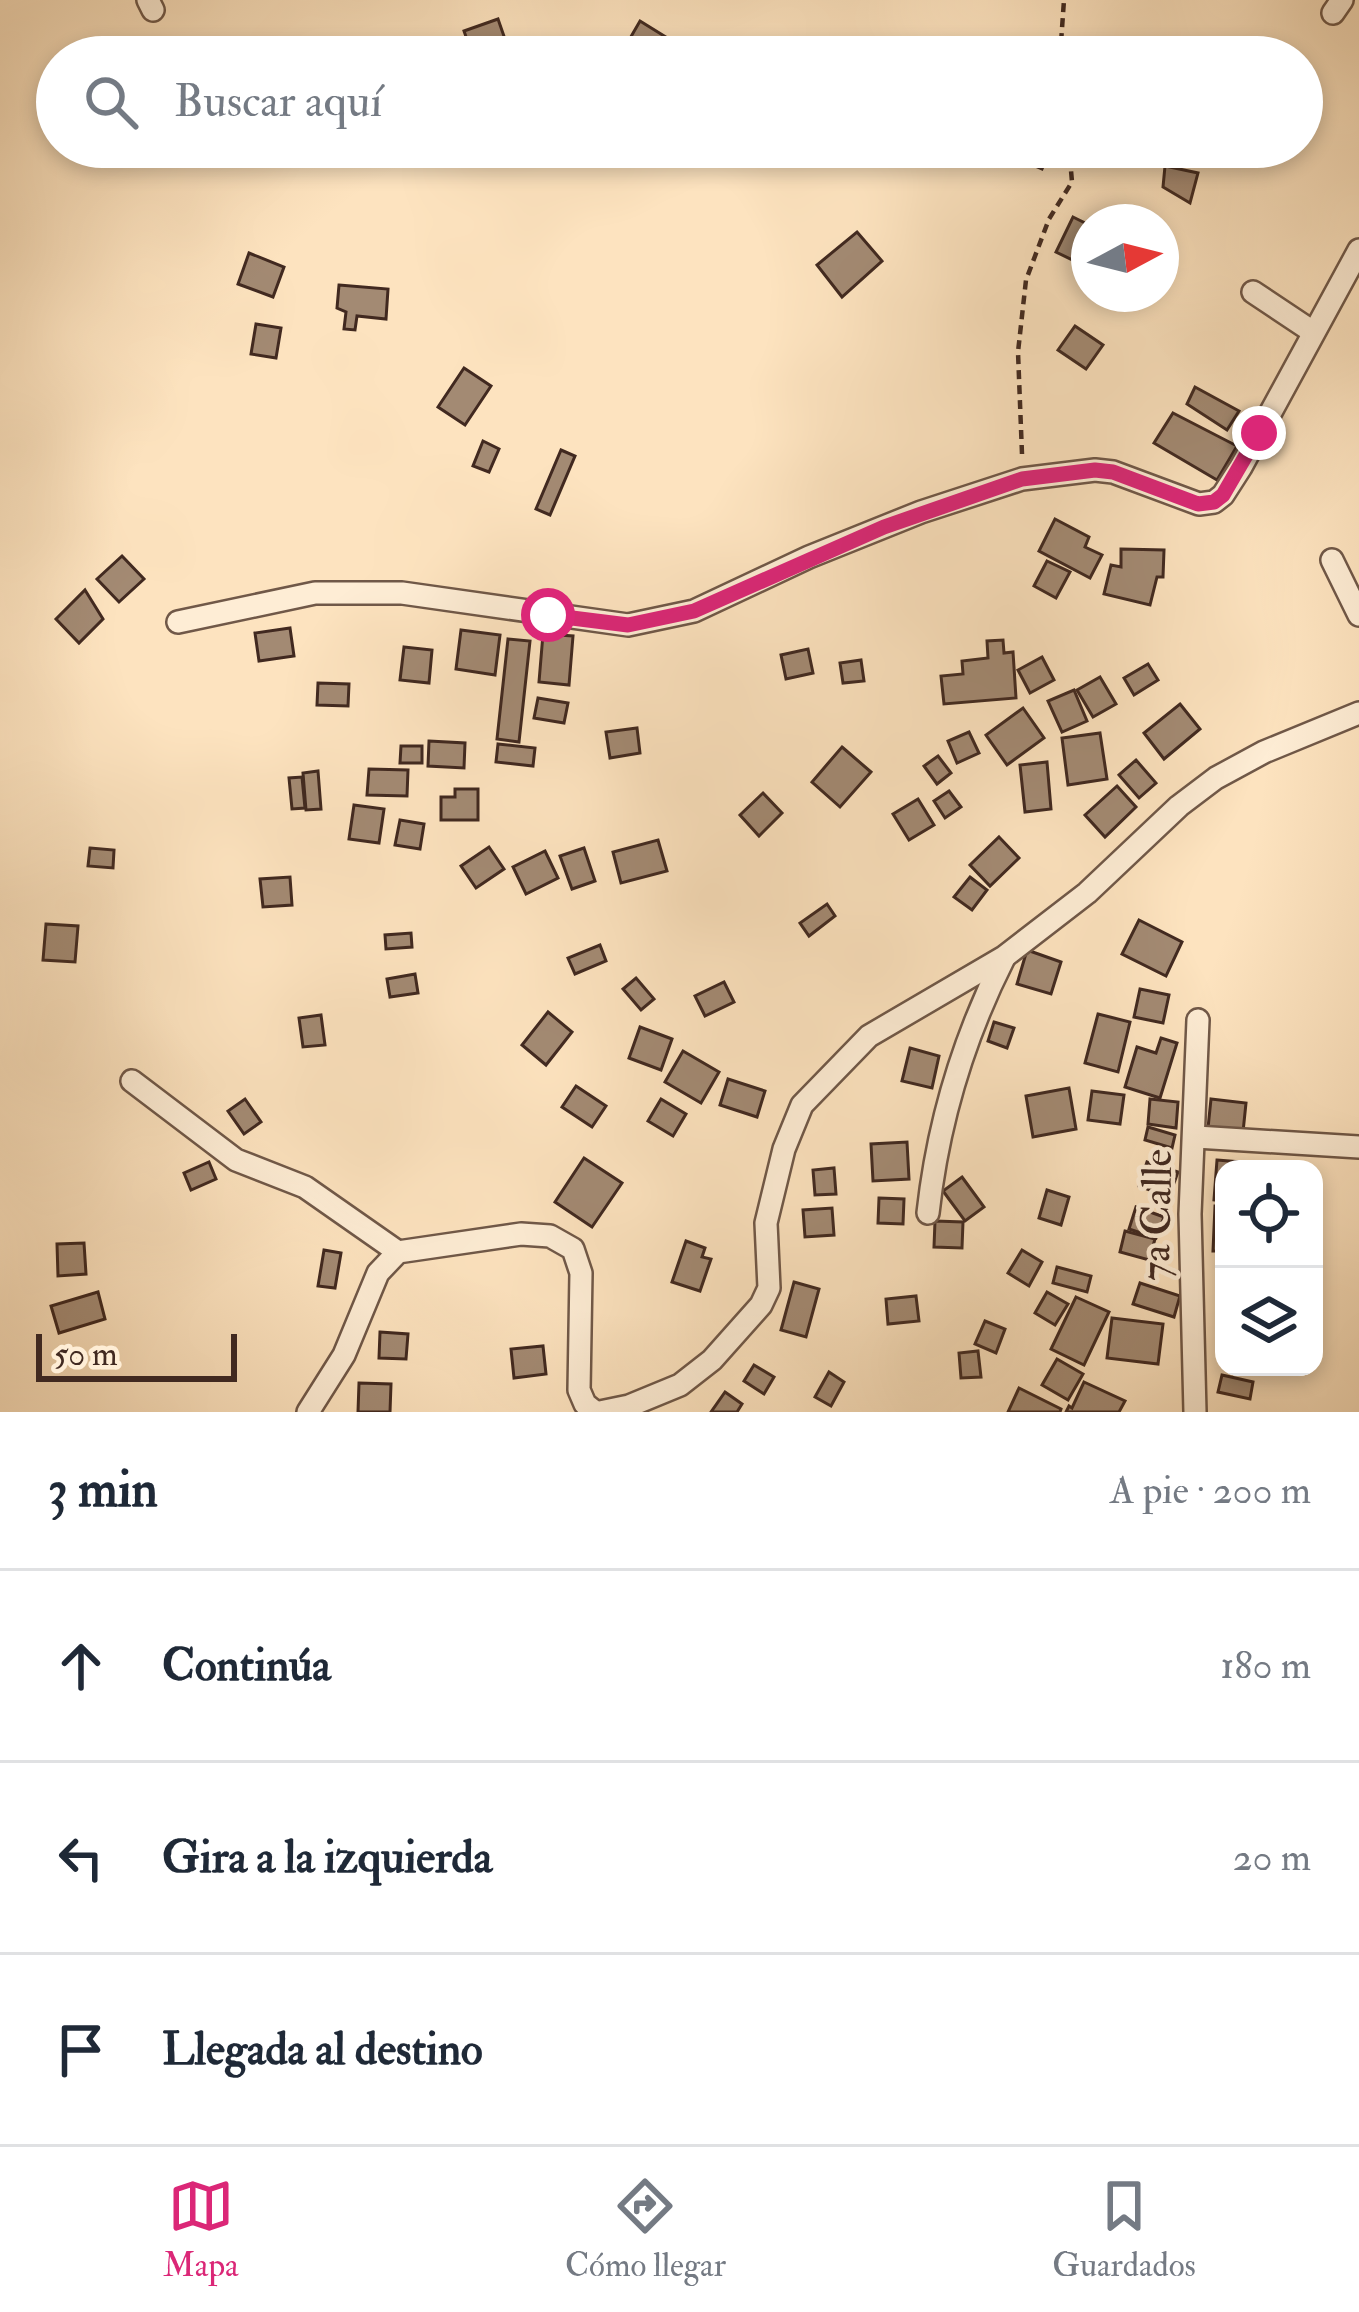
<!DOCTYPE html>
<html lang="es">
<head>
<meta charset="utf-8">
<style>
  :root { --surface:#fff; --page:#f2f2f3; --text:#1f2937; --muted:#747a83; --line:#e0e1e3; --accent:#db2777 }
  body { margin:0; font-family:"IM FELL Double Pica",serif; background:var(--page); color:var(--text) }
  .controls { position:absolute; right:36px; bottom:36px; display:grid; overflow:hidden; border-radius:24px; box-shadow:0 6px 18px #0003 }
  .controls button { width:108px; height:108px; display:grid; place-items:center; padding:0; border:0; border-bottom:3px solid var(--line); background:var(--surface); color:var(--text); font:60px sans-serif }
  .compass { position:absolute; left:1071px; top:204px; width:108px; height:108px; border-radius:50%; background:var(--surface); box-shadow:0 6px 18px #0003; rotate:83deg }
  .scale { position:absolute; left:36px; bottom:30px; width:201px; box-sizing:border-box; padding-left:12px; border:6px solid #412920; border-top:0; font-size:33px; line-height:42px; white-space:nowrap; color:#412920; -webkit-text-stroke:9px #feedd5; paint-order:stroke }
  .stop { position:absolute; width:36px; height:36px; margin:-27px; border:9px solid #db2777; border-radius:50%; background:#fff }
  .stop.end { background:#db2777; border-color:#fff; box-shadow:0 3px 12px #0008 }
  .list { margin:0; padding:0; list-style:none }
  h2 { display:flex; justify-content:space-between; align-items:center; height:156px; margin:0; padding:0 48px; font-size:51px }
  h2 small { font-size:39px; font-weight:400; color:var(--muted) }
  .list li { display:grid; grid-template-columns:78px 1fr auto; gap:36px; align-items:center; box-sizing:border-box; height:192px; padding:0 48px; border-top:3px solid var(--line) }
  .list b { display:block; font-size:45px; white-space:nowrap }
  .list em { font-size:39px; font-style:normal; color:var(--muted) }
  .icon { flex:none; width:66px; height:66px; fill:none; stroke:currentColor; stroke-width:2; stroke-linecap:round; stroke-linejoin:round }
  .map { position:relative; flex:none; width:1359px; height:1412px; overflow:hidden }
  .search { position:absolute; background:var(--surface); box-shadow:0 6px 18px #0003; left:36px; right:36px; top:36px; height:132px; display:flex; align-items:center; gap:30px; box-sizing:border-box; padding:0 42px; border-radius:66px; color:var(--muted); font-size:45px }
  .sheet { height:732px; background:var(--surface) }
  nav { display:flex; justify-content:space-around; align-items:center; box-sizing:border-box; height:168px; border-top:3px solid var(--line); background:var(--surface); font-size:33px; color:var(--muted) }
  nav a { display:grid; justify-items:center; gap:6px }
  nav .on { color:var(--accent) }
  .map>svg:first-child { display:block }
  .building { fill:#a38a73; stroke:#412920; stroke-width:3 }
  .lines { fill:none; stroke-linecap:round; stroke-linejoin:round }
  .minor-casing { stroke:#705848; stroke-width:26 }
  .path { stroke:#412920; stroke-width:4.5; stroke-dasharray:9 6; stroke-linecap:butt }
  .minor { stroke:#feedd5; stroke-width:21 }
  .route { stroke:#db2777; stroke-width:15 }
  .labels { text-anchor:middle; stroke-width:9; stroke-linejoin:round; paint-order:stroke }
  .street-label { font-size:42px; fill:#412920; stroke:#feedd5 }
</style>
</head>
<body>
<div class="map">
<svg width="1359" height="1412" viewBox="0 0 1359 1412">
  <rect width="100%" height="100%" fill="#fde3bf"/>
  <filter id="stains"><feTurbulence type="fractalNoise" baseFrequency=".00167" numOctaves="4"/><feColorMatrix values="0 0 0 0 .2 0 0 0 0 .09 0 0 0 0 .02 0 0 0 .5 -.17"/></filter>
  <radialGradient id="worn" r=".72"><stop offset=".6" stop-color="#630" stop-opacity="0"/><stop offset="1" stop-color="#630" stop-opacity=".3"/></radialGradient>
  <g class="building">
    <polygon points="498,19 506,42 472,54 464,31"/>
    <polygon points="640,21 669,39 658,57 621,54"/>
    <polygon points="1016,147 1051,147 1042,169 1012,156"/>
    <polygon points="1165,166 1198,173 1190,203 1163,187"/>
    <polygon points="1073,217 1089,225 1089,268 1056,252"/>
    <polygon points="857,232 882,261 842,297 817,265"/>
    <polygon points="249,253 284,267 273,297 238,284"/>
    <polygon points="339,285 388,289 386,319 357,316 355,330 344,329 346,312 337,308"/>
    <polygon points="256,324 281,328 276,358 251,354"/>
    <polygon points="1075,326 1103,345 1086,369 1058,350"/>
    <polygon points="464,368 491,386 465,425 438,407"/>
    <polygon points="1195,387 1239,411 1227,430 1187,404"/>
    <polygon points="1173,413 1237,446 1217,480 1154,443"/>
    <polygon points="483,441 499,449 489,472 473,466"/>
    <polygon points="561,450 575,456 550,515 536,509"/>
    <polygon points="1055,519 1089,537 1085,547 1102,555 1090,578 1039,551"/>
    <polygon points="1121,549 1164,550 1163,577 1157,577 1150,605 1104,594 1111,565 1121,567"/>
    <polygon points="122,556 144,579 119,602 97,579"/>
    <polygon points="1047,561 1070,572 1056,598 1034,586"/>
    <polygon points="85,590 103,619 79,643 56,619"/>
    <polygon points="290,628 294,656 259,661 255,633"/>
    <polygon points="461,630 500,635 495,675 456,669"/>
    <polygon points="543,634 573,636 569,685 539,682"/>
    <polygon points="508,639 530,641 519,742 497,739"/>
    <polygon points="1003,640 1004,653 1013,652 1016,698 944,704 941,676 963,674 962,661 988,658 987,641"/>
    <polygon points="404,647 432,650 429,683 400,680"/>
    <polygon points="808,649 813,673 786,679 781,655"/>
    <polygon points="1042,657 1054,680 1030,693 1018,670"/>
    <polygon points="861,660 864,681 843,683 840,663"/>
    <polygon points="1148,664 1158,680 1134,695 1124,678"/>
    <polygon points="1100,677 1116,704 1093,717 1077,690"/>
    <polygon points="318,683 349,684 348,706 317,705"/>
    <polygon points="1074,690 1087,721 1062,732 1048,701"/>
    <polygon points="538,698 568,703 564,723 534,718"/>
    <polygon points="1180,704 1200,729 1164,759 1144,733"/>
    <polygon points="1023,708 1044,738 1007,765 986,735"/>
    <polygon points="637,728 640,753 610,758 606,732"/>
    <polygon points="969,732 979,753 957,763 948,741"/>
    <polygon points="1100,733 1107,779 1068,785 1062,738"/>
    <polygon points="429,741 465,743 464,768 428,766"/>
    <polygon points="498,744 535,748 533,766 496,762"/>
    <polygon points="401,746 422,746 422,763 400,763"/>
    <polygon points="842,747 871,772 840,807 812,782"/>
    <polygon points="938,756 951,773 937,784 924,766"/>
    <polygon points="1136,760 1156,783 1139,798 1119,775"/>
    <polygon points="1047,762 1051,809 1025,812 1020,765"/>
    <polygon points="369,769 408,770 407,796 367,795"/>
    <polygon points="318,771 321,809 306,810 303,773"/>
    <polygon points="302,777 305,808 292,809 289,778"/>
    <polygon points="1117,786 1136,807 1105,837 1085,815"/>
    <polygon points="455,789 478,789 478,820 441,820 441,797 455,797"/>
    <polygon points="949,791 961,807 945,818 934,801"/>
    <polygon points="763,793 782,813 759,836 740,815"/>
    <polygon points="918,799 934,825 909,840 893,814"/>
    <polygon points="354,805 384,809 379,843 349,839"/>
    <polygon points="400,820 424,824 420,849 395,845"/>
    <polygon points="999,837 1019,858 990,886 970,865"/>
    <polygon points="658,840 667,871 621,883 613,852"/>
    <polygon points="489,847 504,869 476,888 461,866"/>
    <polygon points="90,848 114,850 113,868 88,866"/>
    <polygon points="584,848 595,881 572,889 560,856"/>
    <polygon points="545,851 558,878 526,894 513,867"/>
    <polygon points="290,877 292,905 263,907 260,879"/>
    <polygon points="970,877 987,890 972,910 954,897"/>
    <polygon points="827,904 835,916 809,936 800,923"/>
    <polygon points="1139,920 1182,942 1166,976 1122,954"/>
    <polygon points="46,924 78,926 75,962 43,960"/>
    <polygon points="411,933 412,947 386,949 385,935"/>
    <polygon points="600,945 606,961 575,974 568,958"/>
    <polygon points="1027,950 1061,962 1051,994 1017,984"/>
    <polygon points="415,974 418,993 390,997 387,979"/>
    <polygon points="636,978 654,999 641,1010 623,989"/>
    <polygon points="724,982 734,1002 705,1016 695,996"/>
    <polygon points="1140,989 1169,995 1163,1023 1134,1017"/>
    <polygon points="548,1012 572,1032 546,1065 522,1045"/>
    <polygon points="1098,1014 1130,1022 1118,1072 1085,1063"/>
    <polygon points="321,1015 325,1045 303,1047 299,1018"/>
    <polygon points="994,1022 1014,1028 1007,1048 988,1041"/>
    <polygon points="640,1027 672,1039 661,1070 629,1058"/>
    <polygon points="1161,1038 1177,1043 1160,1098 1125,1087 1137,1047 1156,1053"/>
    <polygon points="910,1048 939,1056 932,1088 902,1081"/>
    <polygon points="683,1051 719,1072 701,1103 665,1082"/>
    <polygon points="728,1079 765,1091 757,1117 720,1105"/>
    <polygon points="576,1086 606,1106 592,1127 562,1107"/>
    <polygon points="1069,1088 1076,1129 1033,1137 1026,1096"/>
    <polygon points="1092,1091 1124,1095 1120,1124 1088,1120"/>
    <polygon points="245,1099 261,1122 244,1134 228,1111"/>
    <polygon points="661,1099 686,1114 673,1136 648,1121"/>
    <polygon points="1150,1099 1178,1102 1176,1128 1148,1124"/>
    <polygon points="1211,1099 1246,1103 1243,1132 1208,1128"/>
    <polygon points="1148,1127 1175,1135 1172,1148 1145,1140"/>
    <polygon points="907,1142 909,1179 873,1181 871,1144"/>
    <polygon points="584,1158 622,1183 592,1227 555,1202"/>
    <polygon points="1217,1160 1265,1164 1265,1169 1224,1169 1224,1201 1214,1200"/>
    <polygon points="209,1162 216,1179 191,1190 184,1173"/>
    <polygon points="1147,1162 1178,1172 1169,1197 1139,1186"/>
    <polygon points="834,1168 836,1194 815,1195 813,1170"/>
    <polygon points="962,1177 984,1207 965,1221 943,1191"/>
    <polygon points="1047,1190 1069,1197 1061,1225 1039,1218"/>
    <polygon points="879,1198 904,1199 903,1224 878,1223"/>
    <polygon points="1215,1206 1224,1206 1224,1251 1213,1251"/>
    <polygon points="1136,1207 1164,1217 1156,1238 1129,1229"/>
    <polygon points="832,1208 834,1235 805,1237 803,1210"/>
    <polygon points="935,1221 963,1222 962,1248 934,1247"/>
    <polygon points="1125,1231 1155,1239 1149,1260 1120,1252"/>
    <polygon points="686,1241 705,1248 702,1257 711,1259 700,1291 672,1282"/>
    <polygon points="84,1243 86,1274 58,1276 57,1244"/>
    <polygon points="324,1250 341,1253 335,1288 318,1286"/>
    <polygon points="1022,1250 1042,1262 1029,1286 1008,1273"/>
    <polygon points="1057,1267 1091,1276 1087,1292 1053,1283"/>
    <polygon points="794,1282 819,1289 806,1337 781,1330"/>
    <polygon points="1140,1283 1180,1296 1174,1317 1133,1304"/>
    <polygon points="98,1292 105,1319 59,1333 51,1306"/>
    <polygon points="1047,1292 1068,1304 1055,1325 1035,1313"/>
    <polygon points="916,1296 919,1321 888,1324 886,1299"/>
    <polygon points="1076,1297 1109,1312 1084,1365 1051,1349"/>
    <polygon points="1112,1318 1163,1324 1158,1364 1107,1358"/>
    <polygon points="985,1321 1005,1329 996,1353 975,1344"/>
    <polygon points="380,1332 408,1334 406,1359 379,1358"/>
    <polygon points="543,1346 546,1374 514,1378 511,1349"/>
    <polygon points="978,1351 981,1377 961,1378 959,1353"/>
    <polygon points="1057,1359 1083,1374 1068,1400 1042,1385"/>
    <polygon points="754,1365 774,1377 764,1394 744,1381"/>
    <polygon points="829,1372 844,1382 831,1406 815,1397"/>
    <polygon points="1222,1375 1253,1382 1250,1399 1218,1392"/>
    <polygon points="1084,1382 1125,1401 1119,1412 1066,1412 1069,1406 1072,1408"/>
    <polygon points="359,1383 391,1384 390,1412 358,1412"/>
    <polygon points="1019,1388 1061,1409 1060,1412 1008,1412"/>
    <polygon points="725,1392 742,1404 737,1412 711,1412"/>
  </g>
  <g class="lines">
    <defs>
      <g id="minor">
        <polyline points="148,0 153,10"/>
        <polyline points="1333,13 1342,0"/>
        <polyline points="1253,292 1313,332"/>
        <polyline points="1332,560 1359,615"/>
        <polyline points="178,622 315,593 402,593 628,625 694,611 809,557 921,512 1022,479 1095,470 1113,472 1199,504 1214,502 1223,495 1241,467 1359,250"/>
        <polyline points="132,1081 236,1160 305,1187 398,1252"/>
        <polyline points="1196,1137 1359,1147"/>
        <path d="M928,1213c10,-91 35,-174 76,-255"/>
        <polyline points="308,1412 344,1355 378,1273 398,1252 521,1234 550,1236 573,1249 581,1273 579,1390 585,1404 595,1412"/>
        <polyline points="600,1412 629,1406 680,1385 712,1360 761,1305 769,1288 766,1223 784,1149 802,1105 869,1036 1004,957 1087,893 1179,806 1216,778 1264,752 1359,713"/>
        <polyline points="1195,1412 1190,1214 1198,1020"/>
      </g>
    </defs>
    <use href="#minor" class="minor-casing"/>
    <g class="path">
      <polyline points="1060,57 1064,0"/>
      <polyline points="1022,454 1018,352 1026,280 1049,219 1072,182 1069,147"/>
    </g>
    <use href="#minor" class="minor"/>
  </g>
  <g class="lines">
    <polyline class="route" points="548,615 628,625 694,611 884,527 1022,479 1095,470 1113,472 1198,504 1214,502 1223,495 1259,433"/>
  </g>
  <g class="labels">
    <g class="street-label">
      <text transform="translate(1155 1215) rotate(-89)" y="15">7a Calle</text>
    </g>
  </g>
  <rect width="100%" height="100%" filter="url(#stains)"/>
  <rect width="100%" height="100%" fill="url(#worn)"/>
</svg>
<div class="controls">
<button><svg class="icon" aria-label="locate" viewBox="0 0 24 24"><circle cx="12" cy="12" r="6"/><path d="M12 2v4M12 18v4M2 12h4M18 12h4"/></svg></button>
<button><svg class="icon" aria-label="layers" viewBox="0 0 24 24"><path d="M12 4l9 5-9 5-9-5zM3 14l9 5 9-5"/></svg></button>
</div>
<svg class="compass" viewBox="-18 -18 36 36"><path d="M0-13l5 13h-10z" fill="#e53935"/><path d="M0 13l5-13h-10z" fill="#747a83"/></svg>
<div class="scale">50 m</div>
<div class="stop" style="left:548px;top:615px"></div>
<div class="stop end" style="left:1259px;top:433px"></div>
<div class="search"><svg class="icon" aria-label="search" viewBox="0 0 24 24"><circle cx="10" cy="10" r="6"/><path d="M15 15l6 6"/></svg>Buscar aquí</div>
</div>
<section class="sheet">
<h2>3 min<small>A pie · 200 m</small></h2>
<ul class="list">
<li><svg class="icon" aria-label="ahead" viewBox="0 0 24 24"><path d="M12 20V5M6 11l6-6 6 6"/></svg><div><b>Continúa</b></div><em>180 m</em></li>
<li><svg class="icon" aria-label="left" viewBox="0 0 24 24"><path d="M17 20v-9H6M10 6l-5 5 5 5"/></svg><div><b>Gira a la izquierda</b></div><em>20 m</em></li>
<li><svg class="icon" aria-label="arrive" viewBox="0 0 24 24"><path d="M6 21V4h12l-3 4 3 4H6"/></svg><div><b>Llegada al destino</b></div></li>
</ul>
</section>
<nav>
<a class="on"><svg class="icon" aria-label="map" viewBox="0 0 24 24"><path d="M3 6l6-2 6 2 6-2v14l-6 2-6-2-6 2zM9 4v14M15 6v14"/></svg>Mapa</a>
<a><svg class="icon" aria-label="directions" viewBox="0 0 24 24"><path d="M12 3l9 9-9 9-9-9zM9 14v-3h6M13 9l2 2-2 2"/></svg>Cómo llegar</a>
<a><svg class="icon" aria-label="saved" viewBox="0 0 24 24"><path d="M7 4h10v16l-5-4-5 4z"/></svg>Guardados</a>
</nav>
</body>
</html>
